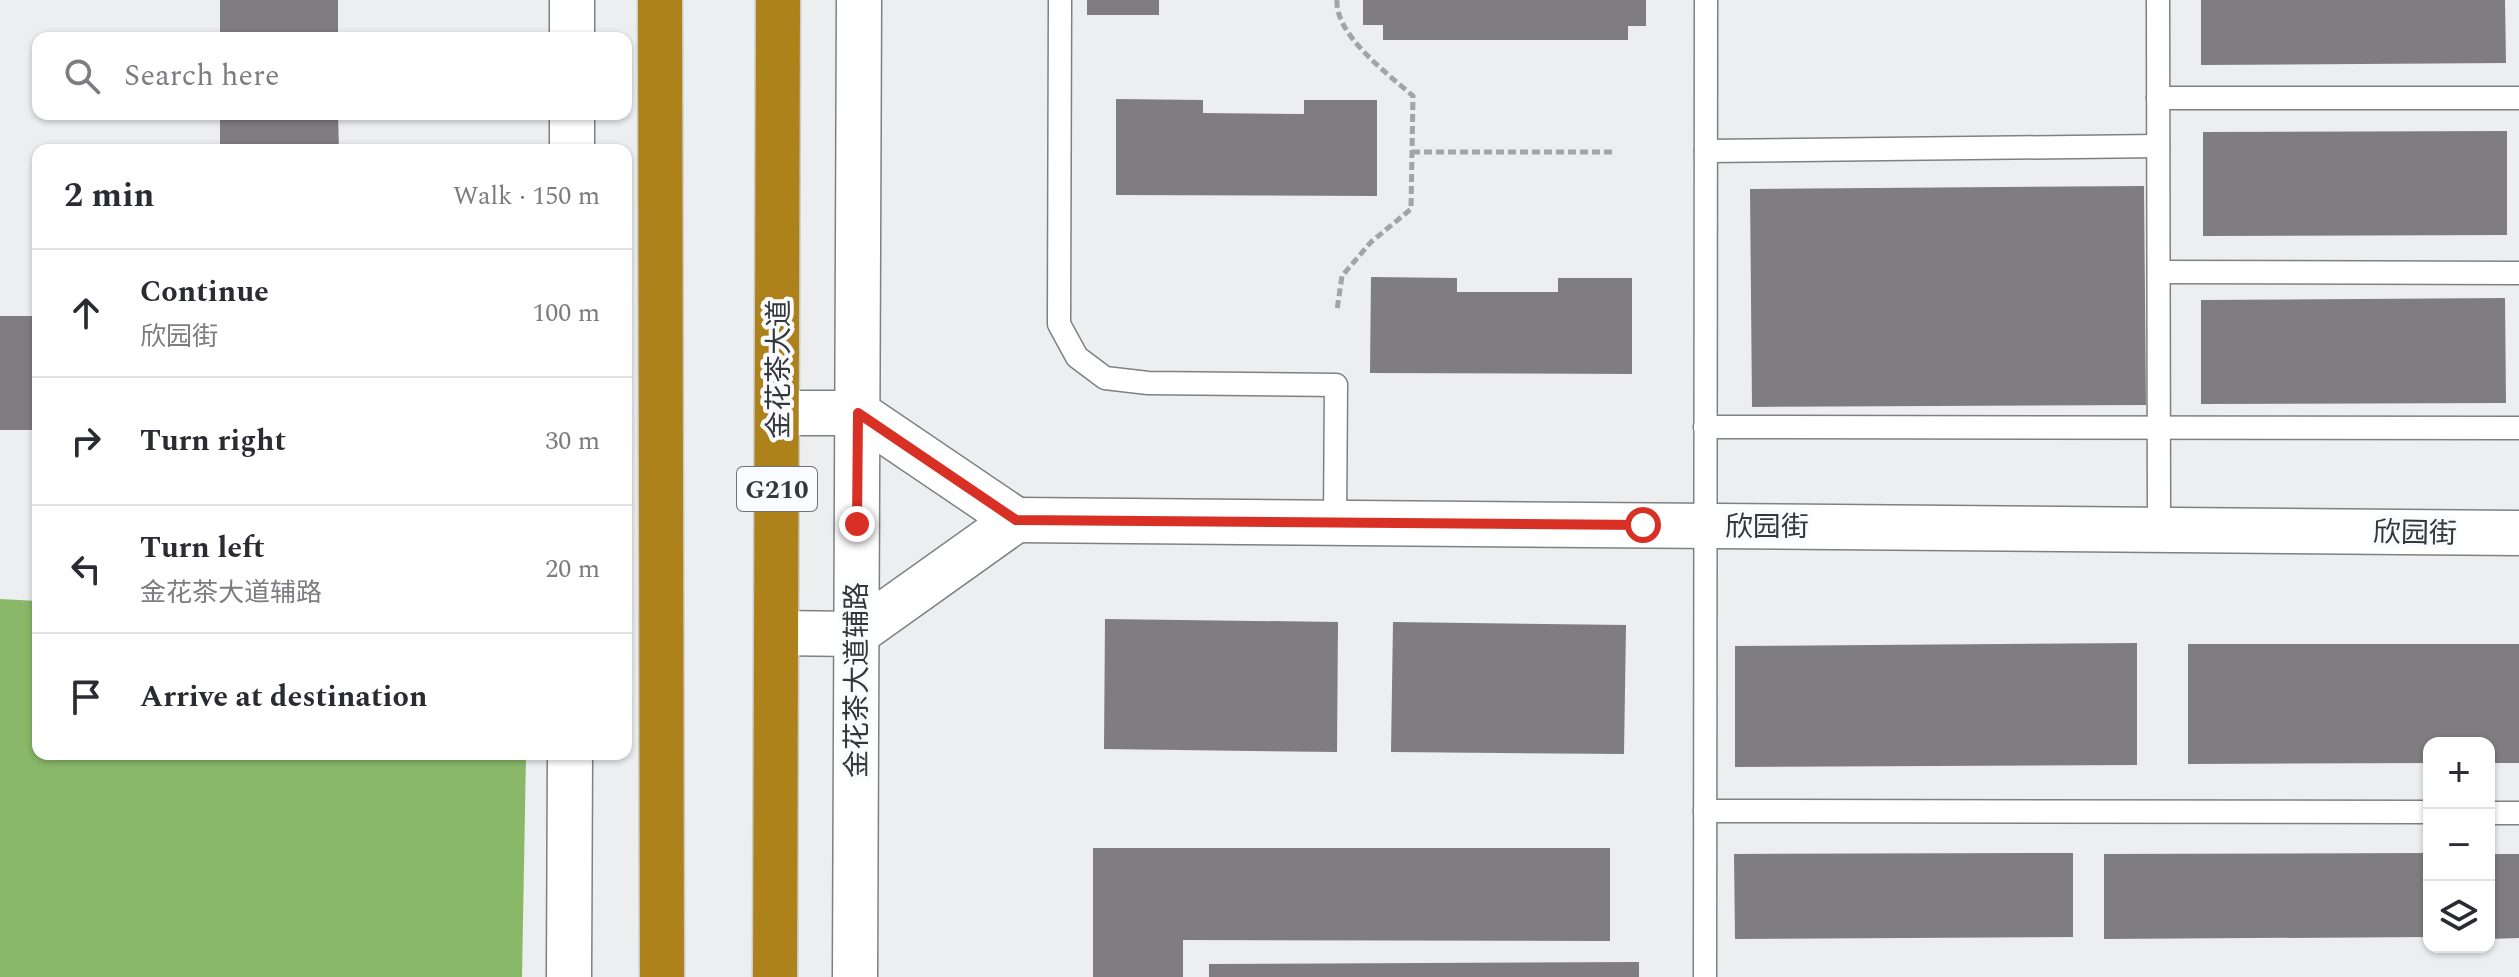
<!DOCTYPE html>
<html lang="en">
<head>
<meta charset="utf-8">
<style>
  :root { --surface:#fff; --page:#f2f2f3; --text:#2b2b33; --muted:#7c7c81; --line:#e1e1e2 }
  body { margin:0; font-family:Spectral,"Noto Sans SC",serif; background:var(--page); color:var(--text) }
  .controls { position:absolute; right:24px; bottom:24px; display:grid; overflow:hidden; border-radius:16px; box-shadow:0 2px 6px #0004 }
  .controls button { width:72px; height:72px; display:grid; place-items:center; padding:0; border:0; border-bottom:2px solid var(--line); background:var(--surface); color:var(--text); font:40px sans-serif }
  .stop { position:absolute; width:24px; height:24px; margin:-18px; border:6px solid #d93025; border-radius:50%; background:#fff }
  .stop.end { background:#d93025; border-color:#fff; box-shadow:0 2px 8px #0008 }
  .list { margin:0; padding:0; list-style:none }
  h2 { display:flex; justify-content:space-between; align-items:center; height:104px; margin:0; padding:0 32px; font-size:34px }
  h2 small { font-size:26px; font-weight:400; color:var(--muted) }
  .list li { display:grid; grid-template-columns:52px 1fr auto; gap:24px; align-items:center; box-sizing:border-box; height:128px; padding:0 32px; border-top:2px solid var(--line) }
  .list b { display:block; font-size:30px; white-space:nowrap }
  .list p { margin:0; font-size:26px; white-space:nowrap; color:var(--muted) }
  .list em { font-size:26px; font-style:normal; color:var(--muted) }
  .icon { flex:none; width:44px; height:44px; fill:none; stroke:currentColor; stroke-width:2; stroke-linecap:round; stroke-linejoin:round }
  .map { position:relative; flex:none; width:2519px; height:977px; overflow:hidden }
  .search { position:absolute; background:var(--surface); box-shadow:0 2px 6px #0004; left:32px; top:32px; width:600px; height:88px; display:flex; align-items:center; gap:20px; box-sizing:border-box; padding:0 28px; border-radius:16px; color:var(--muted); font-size:30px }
  .panel { position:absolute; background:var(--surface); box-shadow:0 2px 6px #0004; left:32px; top:144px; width:600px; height:616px; border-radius:16px }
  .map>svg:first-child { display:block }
  .forest { fill:#89b869 }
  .building { fill:#7f7d7f }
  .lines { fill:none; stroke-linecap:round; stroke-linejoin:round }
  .lane-casing { stroke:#7f8082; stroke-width:25 }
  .street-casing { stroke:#7f8082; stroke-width:47 }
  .secondary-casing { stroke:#7f8082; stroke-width:47 }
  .highway-casing { stroke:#cbcbcb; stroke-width:47 }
  .path { stroke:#a3a4a5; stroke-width:5; stroke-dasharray:8 4; stroke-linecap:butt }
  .lane { stroke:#fff; stroke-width:22 }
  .street { stroke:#fff; stroke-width:44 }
  .secondary { stroke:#fff; stroke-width:44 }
  .highway { stroke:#ad821a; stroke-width:44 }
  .route { stroke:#d93025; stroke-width:10 }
  .labels { text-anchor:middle; stroke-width:8; stroke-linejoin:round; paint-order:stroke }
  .shield { fill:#fafbfe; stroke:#717273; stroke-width:2 }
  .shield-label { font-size:26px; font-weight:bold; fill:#363738 }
  .street-label { font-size:28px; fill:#363738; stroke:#fafbfe }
</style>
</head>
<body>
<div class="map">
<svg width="2519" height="977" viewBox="0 0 2519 977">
  <rect width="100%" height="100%" fill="#edeef0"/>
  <polygon class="forest" points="0,599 38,601 38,754 526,754 522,977 0,977"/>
  <g class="building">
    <rect x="220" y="0" width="118" height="38"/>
    <rect x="1087" y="0" width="72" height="15"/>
    <polygon points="1363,0 1646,0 1646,26 1628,26 1628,40 1383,40 1383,25 1363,25"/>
    <polygon points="2201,0 2505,0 2506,63 2201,65"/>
    <polygon points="1116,99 1203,100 1203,113 1304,114 1304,100 1377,100 1377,196 1116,195"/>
    <polygon points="220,114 338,114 339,150 220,150"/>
    <polygon points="2507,131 2507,235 2203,236 2203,132"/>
    <polygon points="2144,186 2146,405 1752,407 1750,189"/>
    <polygon points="1371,277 1457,278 1457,292 1558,292 1558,278 1632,278 1632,374 1370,373"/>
    <polygon points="2505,298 2506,403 2201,404 2201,300"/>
    <rect x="0" y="316" width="38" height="114"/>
    <polygon points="1105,619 1338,622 1337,752 1104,749"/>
    <polygon points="1393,622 1626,625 1624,754 1391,752"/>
    <polygon points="2137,643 2137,765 1735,767 1735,646"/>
    <polygon points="2188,644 2519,644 2519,763 2489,763 2489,743 2429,743 2429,763 2188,764"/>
    <polygon points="1093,848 1610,848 1610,941 1183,940 1183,977 1093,977"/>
    <polygon points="2073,853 2073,937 1735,939 1734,854"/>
    <polygon points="2429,853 2429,937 2104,939 2104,854"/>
    <polygon points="2489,854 2519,854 2519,938 2489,939"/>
    <polygon points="1639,962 1639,977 1209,977 1209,964"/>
  </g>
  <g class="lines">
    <defs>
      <g id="lane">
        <polyline points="1060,0 1059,324 1077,357 1105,378 1148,383 1336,385 1335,522"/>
        <polyline points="2158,0 2159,530"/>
        <polyline points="2158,98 2519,98"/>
        <polyline points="1706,151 2158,146"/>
        <polyline points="2159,272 2519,273"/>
        <polyline points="1705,427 2519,428"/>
        <polyline points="1705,811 2429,812"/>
        <polyline points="2489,813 2519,813"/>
        <polyline points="1705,977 1706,0"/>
      </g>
      <g id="street">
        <polyline points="1016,520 2519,533"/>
        <polyline points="777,633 856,634 1016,520 858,413 777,413"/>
      </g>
      <g id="secondary">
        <polyline points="572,38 572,0"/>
        <polyline points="572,150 572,114"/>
        <polyline points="569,977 570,754"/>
        <polyline points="855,977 859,0"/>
      </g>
      <g id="highway">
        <polyline points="660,0 662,977"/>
        <polyline points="775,977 778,0"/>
      </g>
    </defs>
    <use href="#lane" class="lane-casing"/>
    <use href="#street" class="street-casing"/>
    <use href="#secondary" class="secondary-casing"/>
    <use href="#highway" class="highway-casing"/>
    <g class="path">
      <path d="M1337,0c-2,35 51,74 76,96l-2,113 -40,33 -29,34 -5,34"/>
      <polyline points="1412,152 1613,152"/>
    </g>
    <use href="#lane" class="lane"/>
    <use href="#street" class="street"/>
    <use href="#secondary" class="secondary"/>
    <use href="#highway" class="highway"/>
  </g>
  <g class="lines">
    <polyline class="route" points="857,524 858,413 1016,520 1643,525"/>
  </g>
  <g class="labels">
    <rect class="shield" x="737" y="467" width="80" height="44" rx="6"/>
    <g class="shield-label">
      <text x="777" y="498">G210</text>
    </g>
    <g class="street-label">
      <text transform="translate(778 369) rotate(-90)" y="10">金花茶大道</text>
      <text x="1767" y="536">欣园街</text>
      <text transform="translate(2415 532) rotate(1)" y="10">欣园街</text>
      <text transform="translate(856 680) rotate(-90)" y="10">金花茶大道辅路</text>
    </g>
  </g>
</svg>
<div class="controls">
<button>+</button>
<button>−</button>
<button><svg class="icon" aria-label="layers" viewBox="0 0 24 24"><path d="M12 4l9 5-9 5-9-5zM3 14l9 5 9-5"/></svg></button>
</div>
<div class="stop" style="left:1643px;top:525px"></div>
<div class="stop end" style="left:857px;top:524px"></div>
<div class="search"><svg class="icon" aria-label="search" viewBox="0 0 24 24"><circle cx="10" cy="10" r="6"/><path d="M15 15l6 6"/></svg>Search here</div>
<section class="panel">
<h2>2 min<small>Walk · 150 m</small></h2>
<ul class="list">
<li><svg class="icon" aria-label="ahead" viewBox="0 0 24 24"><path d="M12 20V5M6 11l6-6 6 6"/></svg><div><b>Continue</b><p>欣园街</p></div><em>100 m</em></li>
<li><svg class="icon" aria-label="right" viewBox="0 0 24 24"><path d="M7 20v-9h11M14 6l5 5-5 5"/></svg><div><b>Turn right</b></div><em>30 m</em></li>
<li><svg class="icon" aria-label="left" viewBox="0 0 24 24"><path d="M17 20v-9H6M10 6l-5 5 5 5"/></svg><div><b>Turn left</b><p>金花茶大道辅路</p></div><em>20 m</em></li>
<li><svg class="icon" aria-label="arrive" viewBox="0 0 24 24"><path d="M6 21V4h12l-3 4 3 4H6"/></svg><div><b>Arrive at destination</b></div></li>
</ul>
</section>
</div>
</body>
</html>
